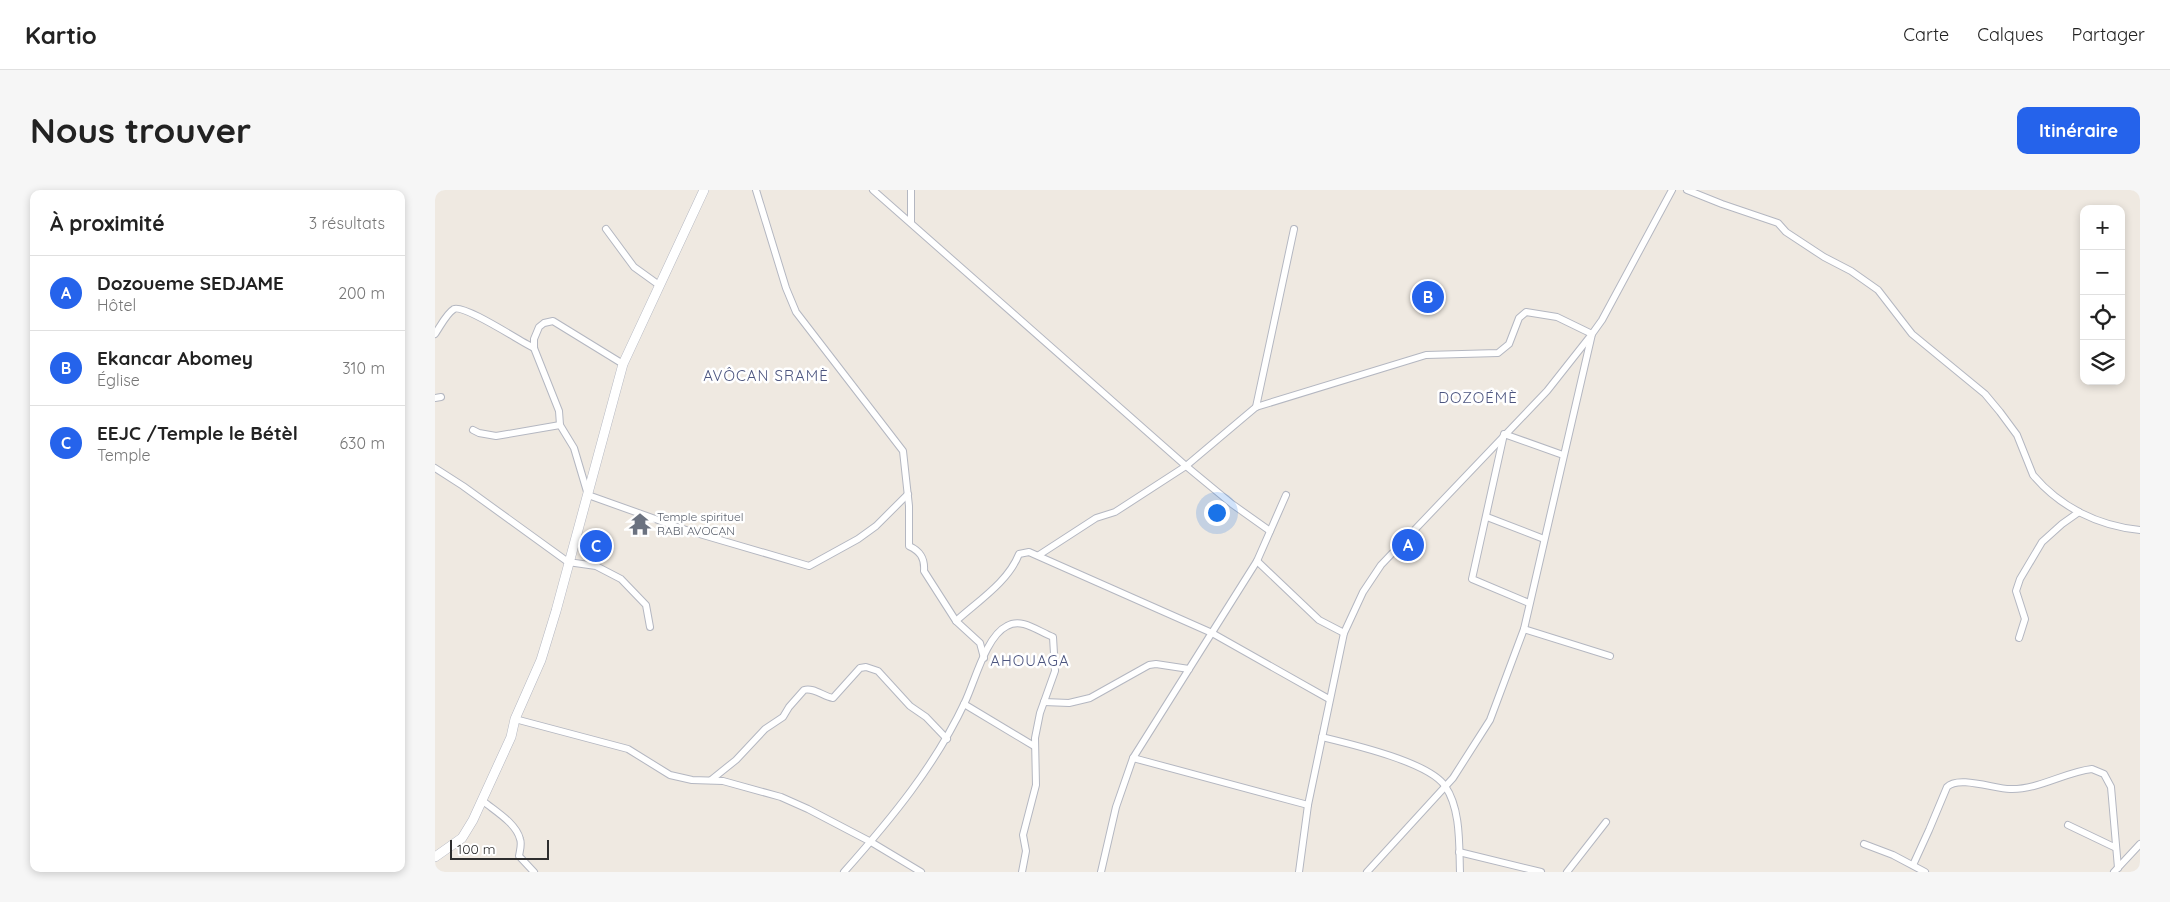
<!DOCTYPE html>
<html lang="fr">
<head>
<meta charset="utf-8">
<style>
  :root { --surface:#fff; --page:#f6f6f6; --text:#222; --muted:#767676; --line:#e0e0e0; --accent:#2563eb }
  body { margin:0; font-family:Quicksand,sans-serif; background:var(--page); color:var(--text) }
  .controls { position:absolute; right:15px; top:15px; display:grid; overflow:hidden; border-radius:10px; box-shadow:0 2px 8px #0003 }
  .controls button { width:45px; height:45px; display:grid; place-items:center; padding:0; border:0; border-bottom:1px solid var(--line); background:var(--surface); color:var(--text); font:25px sans-serif }
  .scale { position:absolute; left:15px; bottom:12px; width:99px; box-sizing:border-box; padding-left:5px; border:2px solid #2e2e2e; border-top:0; font-size:14px; line-height:18px; white-space:nowrap; color:#2e2e2e; -webkit-text-stroke:4px #fff; paint-order:stroke }
  .you { position:absolute; left:781px; top:322px; width:18px; height:18px; margin:-12px; border:4px solid #fff; border-radius:50%; background:#1a73e8; box-shadow:0 0 0 8px #1a73e833 }
  .badge { display:grid; place-items:center; width:32px; height:32px; border-radius:50%; background:var(--accent); color:#fff; font-size:16px; font-weight:700 }
  .pin { position:absolute; translate:-50% -50%; border:2px solid #fff; box-shadow:0 1px 5px #0006 }
  .list { margin:0; padding:0; list-style:none }
  h2 { display:flex; justify-content:space-between; align-items:center; height:65px; margin:0; padding:0 20px; font-size:21px }
  h2 small { font-size:16px; font-weight:400; color:var(--muted) }
  .list li { display:grid; grid-template-columns:32px 1fr auto; gap:15px; align-items:center; box-sizing:border-box; height:75px; padding:0 20px; border-top:1px solid var(--line) }
  .list b { display:block; font-size:19px; white-space:nowrap }
  .list p { margin:0; font-size:16px; white-space:nowrap; color:var(--muted) }
  .list em { font-size:16px; font-style:normal; color:var(--muted) }
  .icon { flex:none; width:28px; height:28px; fill:none; stroke:currentColor; stroke-width:2; stroke-linecap:round; stroke-linejoin:round }
  .map { position:relative; flex:none; width:1705px; height:682px; overflow:hidden; border-radius:10px }
  header { display:flex; align-items:center; gap:30px; box-sizing:border-box; height:70px; padding:0 25px; background:var(--surface); border-bottom:1px solid var(--line) }
  header strong { font-size:24px }
  nav { display:flex; gap:28px; margin-inline-start:auto; font-size:18px }
  .intro { display:flex; align-items:center; justify-content:space-between; box-sizing:border-box; height:120px; padding:0 30px }
  h1 { margin:0; font-size:35px }
  .button { padding:12px 22px; border-radius:10px; background:var(--accent); color:#fff; font-size:18px; font-weight:700 }
  main { display:flex; gap:30px; padding:0 30px }
  aside { flex:1; background:var(--surface); border-radius:10px; box-shadow:0 2px 8px #0003 }
  .map>svg:first-child { display:block }
  .lines { fill:none; stroke-linecap:round; stroke-linejoin:round }
  .street-casing { stroke:#b4b7c1; stroke-width:8 }
  .secondary-casing { stroke:#b4b7c1; stroke-width:10 }
  .street { stroke:#fff; stroke-width:6 }
  .secondary { stroke:#fff; stroke-width:9 }
  .labels { text-anchor:middle; stroke-width:5; stroke-linejoin:round; paint-order:stroke }
  .worship-label { font-size:12px; fill:#5b616d; stroke:#fff; text-anchor:start }
  .quarter-label { font-size:15px; letter-spacing:1px; fill:#4d5680; stroke:#fff }
</style>
</head>
<body>
<header>
<strong>Kartio</strong>
<nav><a>Carte</a><a>Calques</a><a>Partager</a></nav>
</header>
<div class="intro"><h1>Nous trouver</h1><a class="button">Itinéraire</a></div>
<main>
<aside>
<h2>À proximité<small>3 résultats</small></h2>
<ul class="list">
<li><span class="badge">A</span><div><b>Dozoueme SEDJAME</b><p>Hôtel</p></div><em>200 m</em></li>
<li><span class="badge">B</span><div><b>Ekancar Abomey</b><p>Église</p></div><em>310 m</em></li>
<li><span class="badge">C</span><div><b>EEJC /Temple le Bétèl</b><p>Temple</p></div><em>630 m</em></li>
</ul>
</aside>
<div class="map">
<svg width="1705" height="682" viewBox="0 0 1705 682">
  <rect width="100%" height="100%" fill="#efe9e1"/>
  <g class="lines">
    <defs>
      <g id="street">
        <path d="M321,0l30,98 10,24 107,139 6,55v40c11,5 16,12 15,25l32,50 24,22 4,15"/>
        <polyline points="438,0 751,276 797,314 835,341"/>
        <path d="M1252,0l35,14 56,19 8,9 38,25 27,14 27,19 34,44 73,60 15,18 17,23 16,40c27,32 65,51 107,55"/>
        <polyline points="476,32 476,0"/>
        <polyline points="171,39 199,77 224,95"/>
        <path d="M0,144c5,-7 11,-20 19,-25 10,-5 67,33 80,39"/>
        <polyline points="188,174 118,131 109,133 104,137 99,149 99,158 124,221 125,235 139,258 153,305 251,340 374,376 423,349 441,336 473,304"/>
        <polyline points="0,208 6,207"/>
        <polyline points="821,217 859,39"/>
        <polyline points="38,240 44,243 61,246 125,235"/>
        <polyline points="0,278 28,296 133,372 161,376 186,389 211,415 215,437"/>
        <polyline points="1052,327 1109,349"/>
        <polyline points="604,365 661,328 680,322 751,276 821,217 991,165 1063,163 1074,154 1084,128 1091,122 1122,127 1157,144 1112,201 946,375 928,402 909,443 873,615 864,682"/>
        <polyline points="822,371 884,430 909,443"/>
        <polyline points="1094,413 1037,389 1069,244 1128,265"/>
        <path d="M521,431c22,-20 52,-39 63,-67l10,-2 183,81 117,66"/>
        <polyline points="1089,439 1175,466"/>
        <polyline points="1584,448 1590,429 1581,401 1585,389 1607,352 1627,334 1644,322"/>
        <polyline points="609,512 634,513 655,508 714,475 721,474 754,479"/>
        <polyline points="529,514 599,556"/>
        <polyline points="80,529 193,559 235,585 257,590 288,591 346,607 373,619 436,652 486,682"/>
        <path d="M887,547c29,7 107,25 123,49 16,23 14,59 15,86"/>
        <polyline points="698,568 873,615"/>
        <path d="M276,590l25,-20 29,-31 18,-12 6,-10 15,-17c9,-3 19,6 29,8l27,-30 6,-1 12,4 32,35 16,11 21,22"/>
        <path d="M48,611c12,10 33,22 37,38 2,5 0,11 -1,17l15,16"/>
        <polyline points="1633,635 1679,657"/>
        <polyline points="1429,654 1458,665 1490,682"/>
        <polyline points="1024,662 1106,682"/>
        <path d="M1478,675l16,-35 18,-43c11,-12 48,2 63,2 28,1 55,-17 82,-20l12,5 7,13 7,81"/>
        <path d="M409,682c47,-53 91,-106 121,-170 10,-21 21,-66 42,-76 15,-9 32,6 46,11l2,34 -15,42 -5,25 1,47 -13,50 3,16 -4,21"/>
        <polyline points="666,682 681,617 698,568 822,371 851,305"/>
        <polyline points="932,682 1018,588 1055,530 1089,439 1157,144 1167,130 1237,0"/>
        <polyline points="1132,682 1171,632"/>
        <polyline points="1679,682 1705,654"/>
      </g>
      <polyline id="secondary" points="0,667 27,648 38,630 76,547 80,529 106,470 121,421 188,174 269,0"/>
    </defs>
    <use href="#street" class="street-casing"/>
    <use href="#secondary" class="secondary-casing"/>
    <use href="#street" class="street"/>
    <use href="#secondary" class="secondary"/>
  </g>
  <defs>
    <symbol id="temple-bare" viewBox="-9 -9 18 18"><path d="M0-6L5-2H3V0L6.5 2.5H4V6H1.5V3h-3V6H-4V2.5H-6.5L-3 0V-2H-5Z" fill="#6b7280" stroke="#fff" stroke-width="2.5" paint-order="stroke"/></symbol>
  </defs>
  <g fill-rule="evenodd">
    <use href="#temple-bare" x="189" y="318" width="32" height="32"/>
  </g>
  <g class="labels">
    <g class="worship-label">
      <text x="222" y="331">Temple spirituel<tspan x="222" dy="14">RABI AVOCAN</tspan></text>
    </g>
    <g class="quarter-label">
      <text x="331" y="191">AVÔCAN SRAMÈ</text>
      <text x="1043" y="213">DOZOÉMÈ</text>
      <text x="595" y="476">AHOUAGA</text>
    </g>
  </g>
</svg>
<div class="controls">
<button>+</button>
<button>−</button>
<button><svg class="icon" aria-label="locate" viewBox="0 0 24 24"><circle cx="12" cy="12" r="6"/><path d="M12 2v4M12 18v4M2 12h4M18 12h4"/></svg></button>
<button><svg class="icon" aria-label="layers" viewBox="0 0 24 24"><path d="M12 4l9 5-9 5-9-5zM3 14l9 5 9-5"/></svg></button>
</div>
<div class="scale">100 m</div>
<div class="you"></div>
<div class="pin badge" style="left:973px;top:355px">A</div>
<div class="pin badge" style="left:993px;top:107px">B</div>
<div class="pin badge" style="left:161px;top:356px">C</div>
</div>
</main>
</body>
</html>
